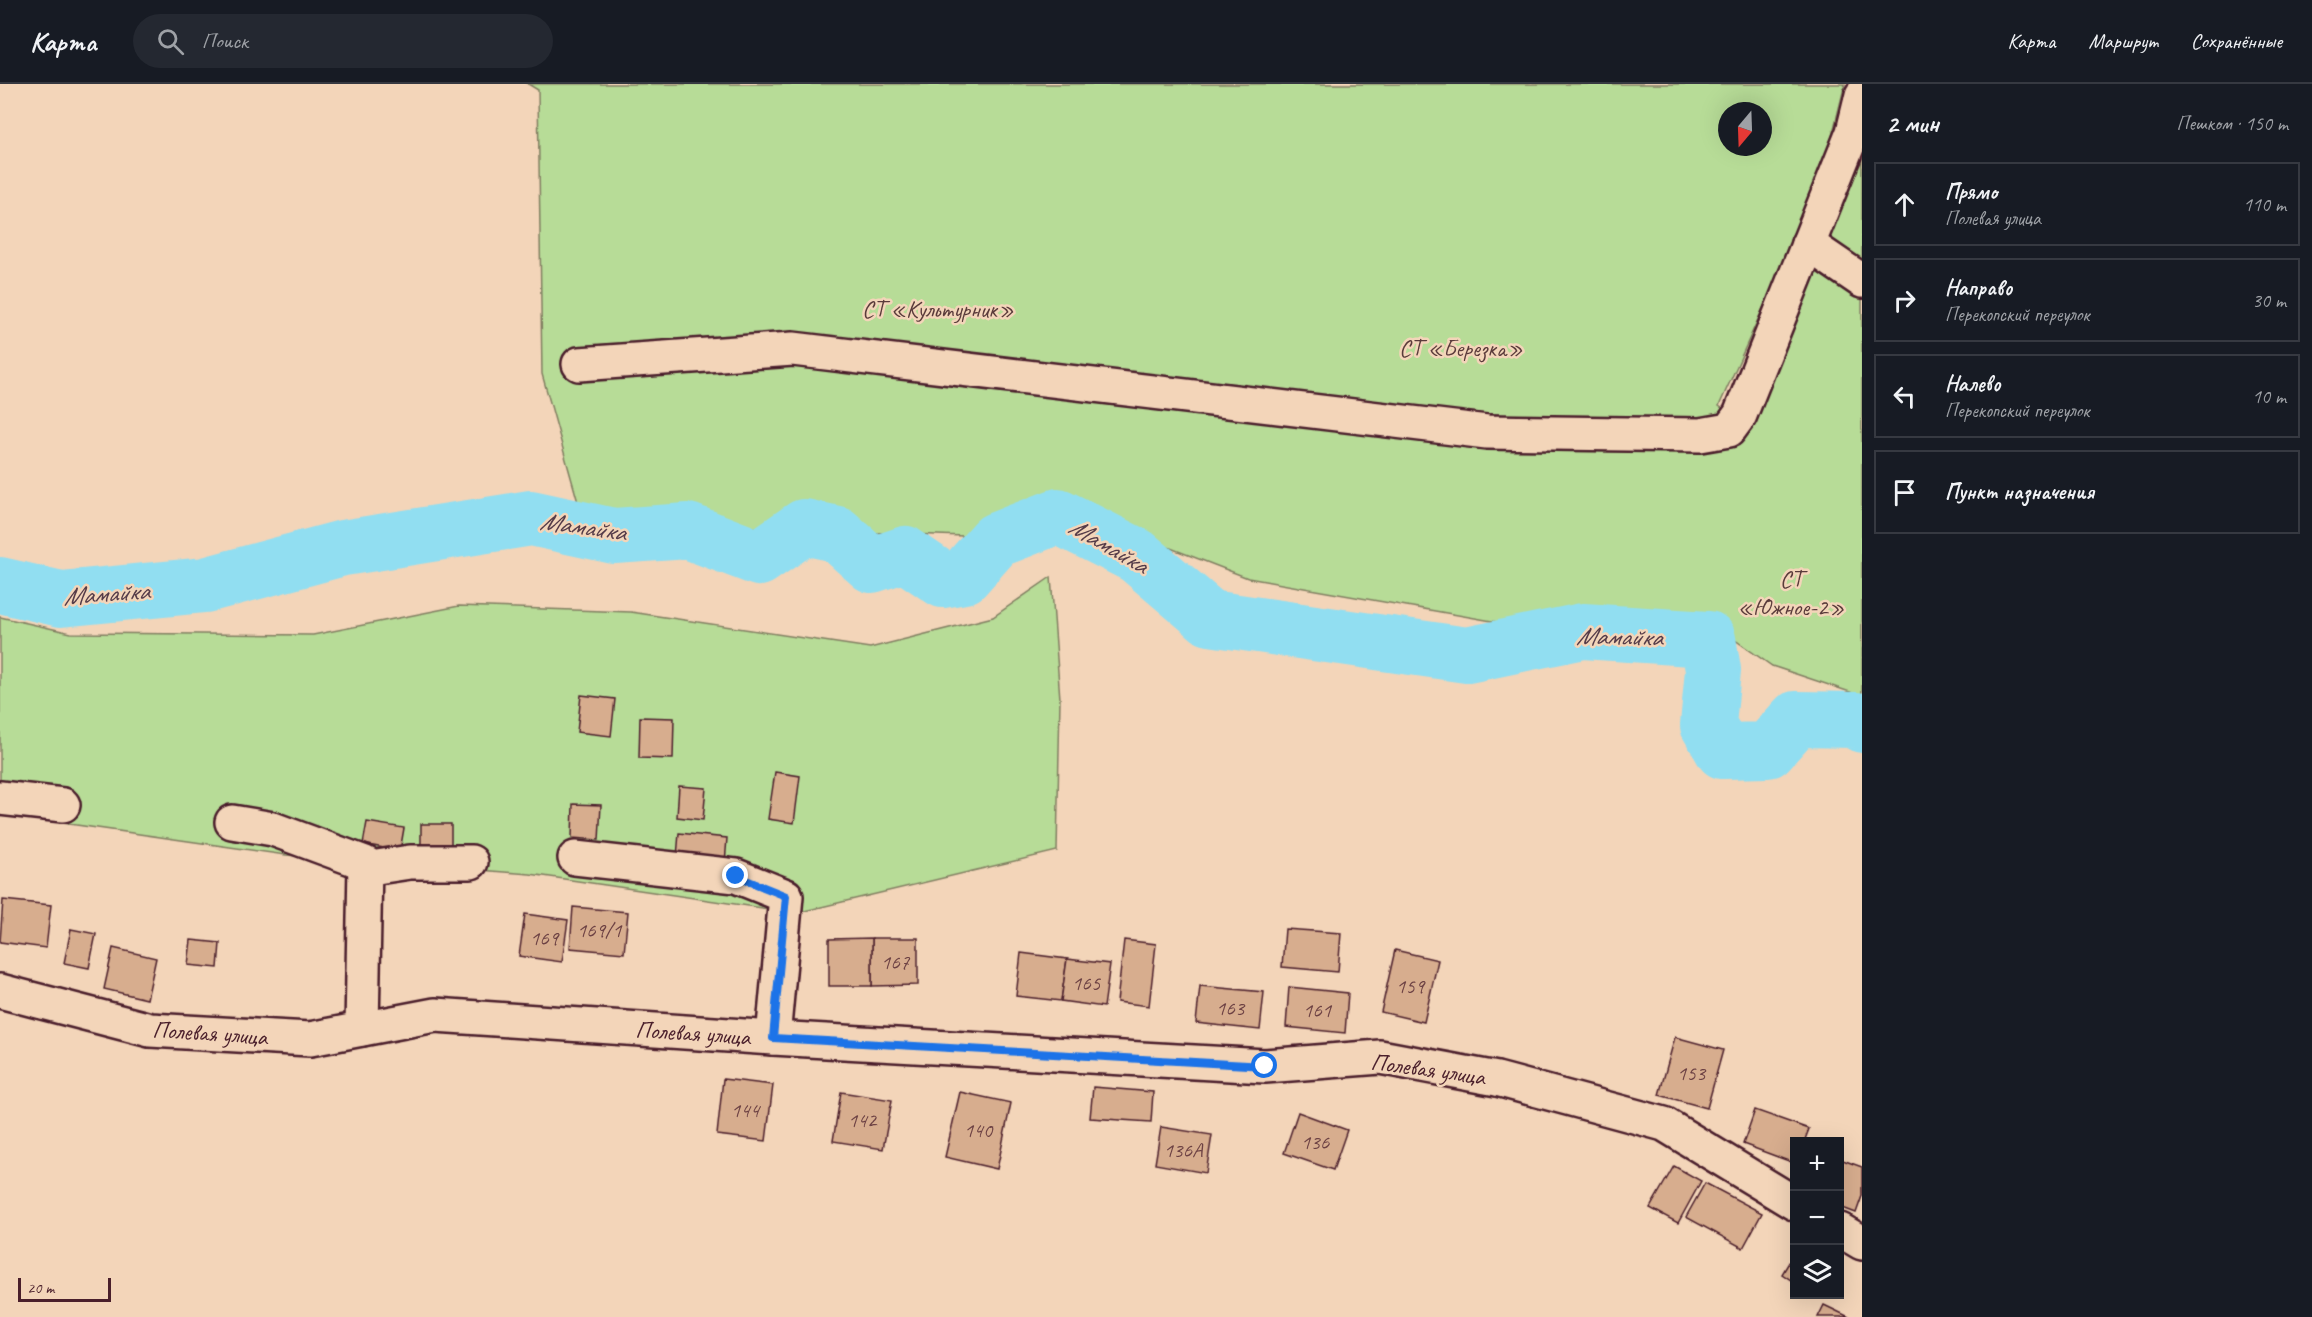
<!DOCTYPE html>
<html lang="ru">
<head>
<meta charset="utf-8">
<style>
  :root { --surface:#171b24; --page:#242831; --text:#f1f3f6; --muted:#9ea1a6; --line:#363941 }
  body { margin:0; font-family:Caveat,sans-serif; background:var(--page); color:var(--text) }
  .controls { position:absolute; right:18px; bottom:18px; display:grid; overflow:hidden; border-radius:0px; box-shadow:0 6px 24px #0002 }
  .controls button { width:54px; height:54px; display:grid; place-items:center; padding:0; border:0; border-bottom:2px solid var(--line); background:var(--surface); color:var(--text); font:30px sans-serif }
  .compass { position:absolute; left:1718px; top:18px; width:54px; height:54px; border-radius:50%; background:var(--surface); box-shadow:0 6px 24px #0002; rotate:199deg }
  .scale { position:absolute; left:18px; bottom:15px; width:93px; box-sizing:border-box; padding-left:6px; border:3px solid #4a1f2b; border-top:0; font-size:16px; line-height:21px; white-space:nowrap; color:#4a1f2b; -webkit-text-stroke:4px #f3d5b9; paint-order:stroke }
  .stop { position:absolute; width:18px; height:18px; margin:-14px; border:4px solid #1a73e8; border-radius:50%; background:#fff }
  .stop.end { background:#1a73e8; border-color:#fff; box-shadow:0 2px 6px #0008 }
  .list { margin:0; padding:0; list-style:none }
  h2 { display:flex; justify-content:space-between; align-items:center; height:78px; margin:0; padding:0 24px; font-size:26px }
  h2 small { font-size:20px; font-weight:400; color:var(--muted) }
  .list li { display:grid; grid-template-columns:39px 1fr auto; gap:18px; align-items:center; box-sizing:border-box; height:84px; margin:0 12px 12px; padding:0 12px; border:2px solid var(--line); border-radius:0px }
  .list b { display:block; font-size:22px; white-space:nowrap }
  .list p { margin:0; font-size:20px; white-space:nowrap; color:var(--muted) }
  .list em { font-size:20px; font-style:normal; color:var(--muted) }
  .icon { flex:none; width:33px; height:33px; fill:none; stroke:currentColor; stroke-width:2; stroke-linecap:round; stroke-linejoin:round }
  .map { position:relative; flex:none; width:1862px; height:1233px; overflow:hidden }
  header { display:flex; align-items:center; gap:36px; box-sizing:border-box; height:84px; padding:0 30px; background:var(--surface); border-bottom:2px solid var(--line) }
  header strong { font-size:28px }
  nav { display:flex; gap:33px; margin-inline-start:auto; font-size:21px }
  .search { width:420px; height:54px; background:var(--page); display:flex; align-items:center; gap:15px; box-sizing:border-box; padding:0 21px; border-radius:33px; color:var(--muted); font-size:22px }
  main { display:flex }
  aside { flex:1; background:var(--surface) }
  .map>svg:first-child { display:block }
  .green { fill:#b7dc97; stroke:#807e61; stroke-width:1.5; fill-rule:evenodd }
  .lines { fill:none; stroke-linecap:round; stroke-linejoin:round }
  .river { stroke:#91def1; stroke-width:56 }
  .building { fill:#d7ad8e; stroke:#4a1f2b; stroke-width:1.5 }
  .minor-casing { stroke:#4a1f2b; stroke-width:38 }
  .minor { stroke:#f3d5b9; stroke-width:33 }
  .route { stroke:#1a73e8; stroke-width:8 }
  .labels { text-anchor:middle; stroke-width:5; stroke-linejoin:round; paint-order:stroke }
  .number-label { font-size:21px; fill:#6d4244 }
  .park-label { font-size:24px; fill:#5a3b3b; stroke:#f3d5b9 }
  .street-label { font-size:24px; fill:#4a1f2b; stroke:#f3d5b9 }
  .water-label { font-size:26px; font-style:italic; fill:#553c49; stroke:#f3d5b9 }
</style>
</head>
<body>
<header>
<strong>Карта</strong>
<div class="search"><svg class="icon" aria-label="search" viewBox="0 0 24 24"><circle cx="10" cy="10" r="6"/><path d="M15 15l6 6"/></svg>Поиск</div>
<nav><a>Карта</a><a>Маршрут</a><a>Сохранённые</a></nav>
</header>
<main>
<div class="map">
<svg width="1862" height="1233" viewBox="0 0 1862 1233">
  <rect width="100%" height="100%" fill="#f3d5b9"/>
  <filter id="ink" filterUnits="userSpaceOnUse"><feTurbulence type="fractalNoise" baseFrequency=".0167" numOctaves="2"/><feDisplacementMap in="SourceGraphic" scale="12" xChannelSelector="R" yChannelSelector="G"/><feConvolveMatrix kernelMatrix="1 2 1 2 8 2 1 2 1" color-interpolation-filters="sRGB"/></filter>
  <g filter="url(#ink)">
    <g class="green">
      <path d="M528,0h1317l-23,93 -103,229 30,20 113,-288v558l-90,-30 -61,-43 -202,1 -261,-46 -181,-70 -103,28 -190,-7 -193,-16 -39,-139 -4,-284zM1727,27h36v36h-36z"/>
      <polygon points="1051,493 1060,615 1057,767 796,829 530,790 286,771 0,730 0,533 71,549 313,551 459,522 631,528 870,564 993,533"/>
    </g>
    <g class="lines">
      <polyline class="river" points="0,501 61,515 205,501 343,464 531,434 614,452 688,447 759,474 804,443 837,450 872,481 905,470 943,496 964,492 996,456 1058,432 1137,472 1210,534 1467,571 1583,547 1708,555 1713,586 1708,641 1723,667 1768,666 1796,635 1857,636 1862,641"/>
    </g>
    <g class="building">
      <polygon points="581,611 615,615 611,652 577,648"/>
      <polygon points="640,633 674,634 673,675 639,674"/>
      <polygon points="775,688 800,692 794,739 768,735"/>
      <polygon points="679,702 706,704 703,736 677,733"/>
      <polygon points="573,720 601,721 599,756 572,754"/>
      <polygon points="367,738 404,744 400,767 363,760"/>
      <rect x="421" y="740" width="30" height="23"/>
      <polygon points="679,749 727,754 725,779 677,773"/>
      <polygon points="3,816 51,821 46,864 0,858"/>
      <polygon points="573,823 628,828 624,869 570,864"/>
      <polygon points="525,830 568,836 562,878 519,872"/>
      <polygon points="71,845 96,850 89,884 64,879"/>
      <polygon points="1285,845 1341,849 1338,888 1282,883"/>
      <polygon points="872,854 918,854 918,901 872,902"/>
      <polygon points="872,854 872,902 829,902 829,855"/>
      <polygon points="191,856 220,859 218,884 188,881"/>
      <polygon points="1124,856 1156,860 1149,922 1117,918"/>
      <polygon points="113,864 156,874 147,915 104,905"/>
      <polygon points="1395,866 1438,876 1424,938 1381,928"/>
      <polygon points="1021,869 1067,875 1061,917 1016,912"/>
      <polygon points="1067,875 1110,880 1104,923 1061,917"/>
      <polygon points="1200,902 1264,908 1260,946 1196,939"/>
      <polygon points="1289,903 1348,909 1345,949 1286,943"/>
      <polygon points="1675,953 1723,966 1707,1024 1659,1011"/>
      <polygon points="723,995 773,1001 766,1057 717,1051"/>
      <polygon points="1093,1003 1153,1008 1151,1038 1090,1034"/>
      <polygon points="841,1008 892,1016 883,1065 833,1057"/>
      <polygon points="960,1008 1011,1019 997,1085 945,1073"/>
      <polygon points="1755,1026 1809,1045 1804,1058 1794,1058 1794,1079 1743,1060"/>
      <polygon points="1298,1028 1347,1046 1333,1086 1284,1069"/>
      <polygon points="1161,1043 1212,1051 1206,1089 1155,1080"/>
      <polygon points="1840,1075 1862,1083 1862,1112 1856,1129 1840,1123"/>
      <polygon points="1674,1082 1701,1097 1678,1139 1650,1124"/>
      <polygon points="1705,1099 1762,1129 1743,1164 1686,1133"/>
      <polygon points="1794,1170 1794,1198 1782,1190"/>
      <polygon points="1824,1221 1849,1233 1818,1233"/>
    </g>
    <g class="lines">
      <defs>
        <g id="minor">
          <polyline points="1808,160 1862,197"/>
          <polyline points="579,280 793,265 1487,348 1700,351 1729,346 1740,331 1853,48 1862,11"/>
          <polyline points="0,714 63,721"/>
          <polyline points="232,738 273,745 365,779 362,945"/>
          <polyline points="575,774 736,792 786,812 773,954"/>
          <polyline points="364,785 410,778 471,778"/>
          <polyline points="0,907 150,946 310,955 435,931 773,954 1265,982 1380,973 1497,995 1664,1040 1794,1119"/>
          <polyline points="1840,1146 1862,1159"/>
        </g>
      </defs>
      <use href="#minor" class="minor-casing"/>
      <use href="#minor" class="minor"/>
    </g>
  </g>
  <g class="lines" filter="url(#ink)">
    <polyline class="route" points="736,792 786,812 773,954 1265,982"/>
  </g>
  <g class="labels">
    <g class="number-label">
      <text x="599" y="853">169/1</text>
      <text x="544" y="861">169</text>
      <text x="895" y="885">167</text>
      <text x="1086" y="906">165</text>
      <text x="1410" y="909">159</text>
      <text x="1230" y="931">163</text>
      <text x="1317" y="933">161</text>
      <text x="1691" y="996">153</text>
      <text x="745" y="1033">144</text>
      <text x="862" y="1043">142</text>
      <text x="978" y="1053">140</text>
      <text x="1315" y="1065">136</text>
      <text x="1183" y="1073">136А</text>
    </g>
    <g class="park-label">
      <text x="938" y="233">СТ «Культурник»</text>
      <text x="1461" y="272">СТ «Березка»</text>
      <text x="1791" y="503">СТ<tspan x="1791" dy="28">«Южное-2»</tspan></text>
    </g>
    <g class="street-label">
      <text transform="translate(210 949) rotate(4)" y="8">Полевая улица</text>
      <text transform="translate(693 949) rotate(4)" y="8">Полевая улица</text>
      <text transform="translate(1428 985) rotate(8)" y="8">Полевая улица</text>
    </g>
    <g class="water-label">
      <text transform="translate(583 442) rotate(8)" y="9">Мамайка</text>
      <text transform="translate(1109 461) rotate(30)" y="9">Мамайка</text>
      <text transform="translate(106 509) rotate(-4)" y="9">Мамайка</text>
      <text transform="translate(1619 552) rotate(1)" y="9">Мамайка</text>
    </g>
  </g>
</svg>
<div class="controls">
<button>+</button>
<button>−</button>
<button><svg class="icon" aria-label="layers" viewBox="0 0 24 24"><path d="M12 4l9 5-9 5-9-5zM3 14l9 5 9-5"/></svg></button>
</div>
<svg class="compass" viewBox="-18 -18 36 36"><path d="M0-13l5 13h-10z" fill="#e53935"/><path d="M0 13l5-13h-10z" fill="#9ea1a6"/></svg>
<div class="scale">20 m</div>
<div class="stop" style="left:1265px;top:982px"></div>
<div class="stop end" style="left:736px;top:792px"></div>
</div>
<aside>
<h2>2 мин<small>Пешком · 150 m</small></h2>
<ul class="list">
<li><svg class="icon" aria-label="ahead" viewBox="0 0 24 24"><path d="M12 20V5M6 11l6-6 6 6"/></svg><div><b>Прямо</b><p>Полевая улица</p></div><em>110 m</em></li>
<li><svg class="icon" aria-label="right" viewBox="0 0 24 24"><path d="M7 20v-9h11M14 6l5 5-5 5"/></svg><div><b>Направо</b><p>Перекопский переулок</p></div><em>30 m</em></li>
<li><svg class="icon" aria-label="left" viewBox="0 0 24 24"><path d="M17 20v-9H6M10 6l-5 5 5 5"/></svg><div><b>Налево</b><p>Перекопский переулок</p></div><em>10 m</em></li>
<li><svg class="icon" aria-label="arrive" viewBox="0 0 24 24"><path d="M6 21V4h12l-3 4 3 4H6"/></svg><div><b>Пункт назначения</b></div></li>
</ul>
</aside>
</main>
</body>
</html>
